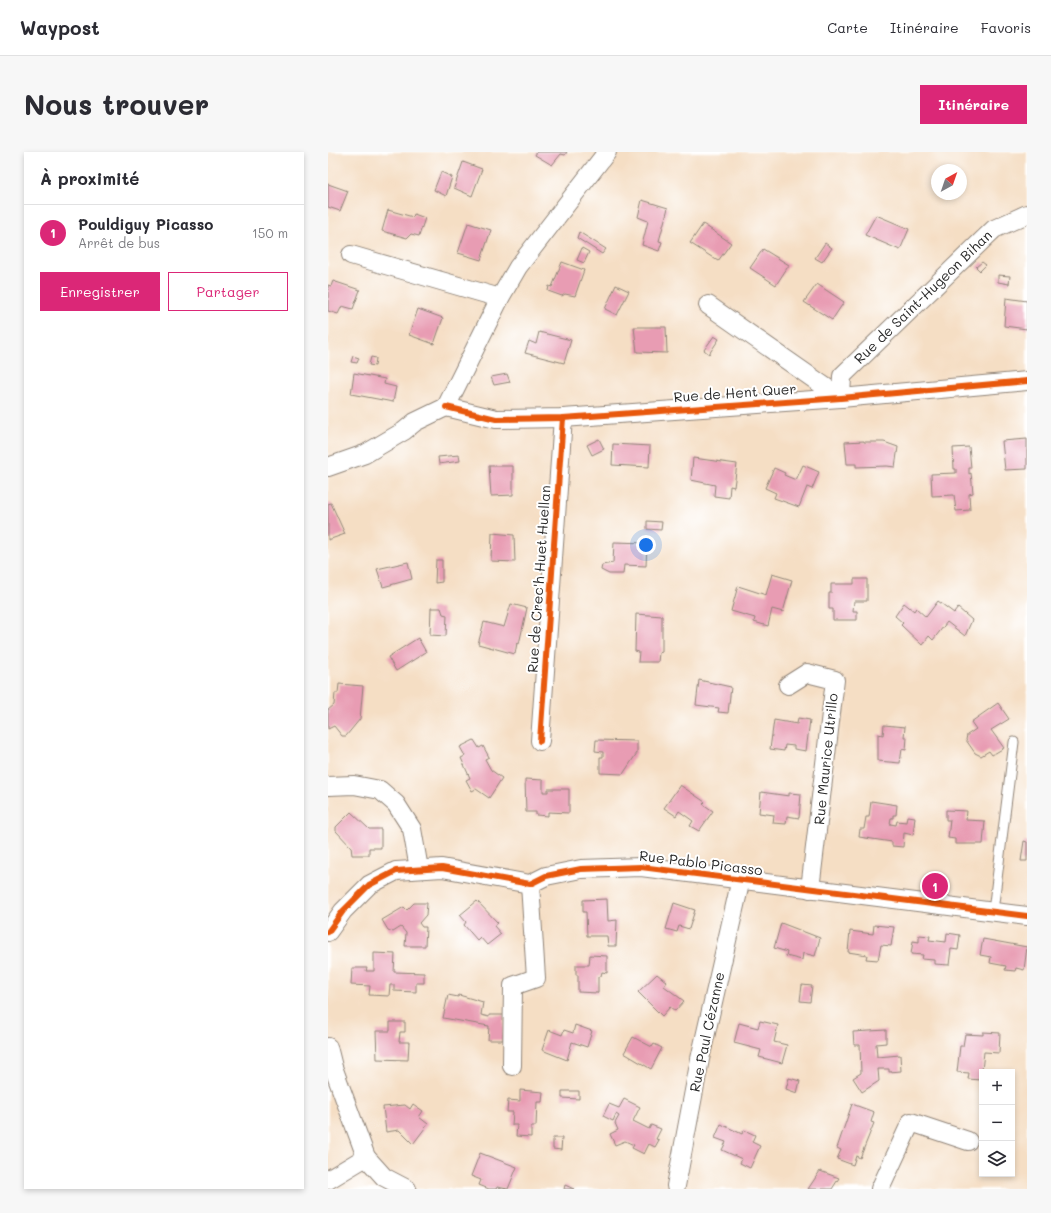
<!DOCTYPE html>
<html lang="fr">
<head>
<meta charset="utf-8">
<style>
  :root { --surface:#fff; --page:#f7f7f7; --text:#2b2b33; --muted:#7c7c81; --line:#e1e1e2; --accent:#db2777 }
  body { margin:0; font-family:Mali,sans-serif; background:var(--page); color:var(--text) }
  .controls { position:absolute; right:12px; bottom:12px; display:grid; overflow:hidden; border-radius:0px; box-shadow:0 2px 6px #0003 }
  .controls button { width:36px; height:36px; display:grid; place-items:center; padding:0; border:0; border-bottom:1px solid var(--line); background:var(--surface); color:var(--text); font:20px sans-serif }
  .compass { position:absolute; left:603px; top:12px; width:36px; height:36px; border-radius:50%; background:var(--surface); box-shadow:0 2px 6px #0003; rotate:40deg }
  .you { position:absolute; left:318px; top:393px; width:14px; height:14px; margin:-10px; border:3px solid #fff; border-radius:50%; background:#1a73e8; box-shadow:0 0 0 6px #1a73e833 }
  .badge { display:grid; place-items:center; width:26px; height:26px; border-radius:50%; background:var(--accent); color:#fff; font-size:13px; font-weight:700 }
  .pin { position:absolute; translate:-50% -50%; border:2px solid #fff; box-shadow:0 1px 4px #0006 }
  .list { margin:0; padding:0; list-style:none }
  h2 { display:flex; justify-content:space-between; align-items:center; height:52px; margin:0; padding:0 16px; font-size:17px }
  h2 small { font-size:13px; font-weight:400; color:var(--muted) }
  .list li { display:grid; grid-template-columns:26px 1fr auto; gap:12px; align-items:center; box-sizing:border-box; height:56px; padding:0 16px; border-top:1px solid var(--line) }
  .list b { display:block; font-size:15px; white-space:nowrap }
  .list p { margin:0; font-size:13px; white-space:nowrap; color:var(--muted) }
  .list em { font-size:13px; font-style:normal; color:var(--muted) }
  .actions { display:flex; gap:8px; padding:12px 16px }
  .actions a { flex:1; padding:9px 0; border:1px solid var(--accent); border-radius:0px; text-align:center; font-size:14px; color:var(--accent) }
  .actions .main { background:var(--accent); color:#fff }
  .icon { flex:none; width:22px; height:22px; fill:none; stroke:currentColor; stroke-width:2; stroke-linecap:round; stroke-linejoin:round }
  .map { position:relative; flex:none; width:699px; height:1037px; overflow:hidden; border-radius:0px }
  header { display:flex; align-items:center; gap:24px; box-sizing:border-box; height:56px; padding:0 20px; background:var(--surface); border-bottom:1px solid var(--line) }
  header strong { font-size:19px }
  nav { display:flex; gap:22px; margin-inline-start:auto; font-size:14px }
  .intro { display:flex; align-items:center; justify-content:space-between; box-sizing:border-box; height:96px; padding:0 24px }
  h1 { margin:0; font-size:28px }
  .button { padding:10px 18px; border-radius:0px; background:var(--accent); color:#fff; font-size:14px; font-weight:700 }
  main { display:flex; gap:24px; padding:0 24px }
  aside { flex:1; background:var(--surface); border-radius:0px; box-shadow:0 2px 6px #0003 }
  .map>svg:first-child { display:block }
  .building { fill:#e89cb3 }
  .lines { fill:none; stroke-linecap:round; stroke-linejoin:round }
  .lane-casing { stroke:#908478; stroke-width:11 }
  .street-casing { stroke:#908478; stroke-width:20 }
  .lane { stroke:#fff; stroke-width:9 }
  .street { stroke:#fff; stroke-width:18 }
  .cycleway-casing { stroke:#fff; stroke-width:8 }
  .cycleway { stroke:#e8590c; stroke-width:6 }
  .labels { text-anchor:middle; stroke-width:4; stroke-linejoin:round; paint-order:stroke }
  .street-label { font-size:14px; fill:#2b2b2b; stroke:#fff }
</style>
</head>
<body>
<header>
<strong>Waypost</strong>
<nav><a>Carte</a><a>Itinéraire</a><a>Favoris</a></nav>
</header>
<div class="intro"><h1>Nous trouver</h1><a class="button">Itinéraire</a></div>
<main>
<aside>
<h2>À proximité<small></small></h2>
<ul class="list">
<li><span class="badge">1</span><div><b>Pouldiguy Picasso</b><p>Arrêt de bus</p></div><em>150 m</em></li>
</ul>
<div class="actions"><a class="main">Enregistrer</a><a>Partager</a></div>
</aside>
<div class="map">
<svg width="699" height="1037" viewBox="0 0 699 1037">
  <rect width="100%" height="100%" fill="#fff"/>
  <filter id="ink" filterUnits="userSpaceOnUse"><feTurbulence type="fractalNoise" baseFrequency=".025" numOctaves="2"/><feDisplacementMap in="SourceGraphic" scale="8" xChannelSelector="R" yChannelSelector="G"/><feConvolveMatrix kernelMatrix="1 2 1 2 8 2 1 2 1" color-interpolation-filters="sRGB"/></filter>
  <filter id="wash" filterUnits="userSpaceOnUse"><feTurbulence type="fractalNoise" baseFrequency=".012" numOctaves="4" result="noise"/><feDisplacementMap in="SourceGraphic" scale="16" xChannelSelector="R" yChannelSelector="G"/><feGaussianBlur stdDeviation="0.9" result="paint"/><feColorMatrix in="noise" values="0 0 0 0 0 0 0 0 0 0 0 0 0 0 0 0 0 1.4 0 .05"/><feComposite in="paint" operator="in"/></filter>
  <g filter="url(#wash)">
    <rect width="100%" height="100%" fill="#f5dec4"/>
    <g id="blocks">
      <g class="building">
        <polygon points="209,0 239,0 237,3 233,2 224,13 207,3"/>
        <polygon points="135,10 154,17 144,44 126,36"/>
        <polygon points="113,20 124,25 118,44 106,38"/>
        <polygon points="0,32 20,39 12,59 0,55"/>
        <polygon points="314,48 340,56 331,89 334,90 331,99 314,93 320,69 310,65"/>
        <polygon points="60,58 85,65 86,62 97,66 91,84 83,82 79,86 54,79"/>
        <polygon points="548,63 581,77 572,98 537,83"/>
        <polygon points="140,71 163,78 153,108 130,101"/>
        <polygon points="375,72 403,91 390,109 362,91"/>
        <polygon points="251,80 278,97 274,102 249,86"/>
        <polygon points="497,91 504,96 494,110 487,106"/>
        <polygon points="254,96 261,100 256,111 249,108"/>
        <polygon points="435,97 461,113 448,133 422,116"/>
        <polygon points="234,110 256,118 247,144 237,142 234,144 220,139 221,134 224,135"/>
        <polygon points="654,110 658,113 652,119 648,115"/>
        <polygon points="670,123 682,124 681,132 670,130"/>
        <polygon points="5,129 32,138 25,157 14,154 10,162 0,159 0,133 3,134"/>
        <polygon points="489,132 516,150 504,168 476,150"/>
        <polygon points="288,133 301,139 289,163 277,157"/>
        <polygon points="678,146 699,149 699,177 676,174"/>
        <polygon points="90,157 115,166 106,192 81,183"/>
        <polygon points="306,175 338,175 339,201 309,200"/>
        <polygon points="211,180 243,188 236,211 197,201 201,189 208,192"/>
        <polygon points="386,184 391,187 381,202 376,198"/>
        <polygon points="25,204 31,206 29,211 23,210"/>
        <polygon points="43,205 48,206 47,214 41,213"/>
        <polygon points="26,221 57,227 56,232 68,235 65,250 23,242"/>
        <polygon points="179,222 182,230 166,233 163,225"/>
        <polygon points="271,287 276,297 264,303 259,293"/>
        <polygon points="699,287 699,317 677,318 674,289"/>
        <polygon points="536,289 536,290 556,290 570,295 567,315 559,314 528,315 528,312 519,312 517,290"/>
        <polygon points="285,292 322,294 321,315 284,313"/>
        <polygon points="641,295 643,316 641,316 641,322 643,321 645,341 641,342 642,358 628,359 626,343 604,344 603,322 628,321 628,317 626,317 625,296"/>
        <polygon points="131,303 132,309 111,312 110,305"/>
        <polygon points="365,306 409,312 406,335 402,334 401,346 386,344 387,333 363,328"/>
        <polygon points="475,313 491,320 484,337 479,335 471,355 446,346 448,341 437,336 446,316 457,321 456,323 468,328"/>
        <polygon points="161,314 185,314 185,343 163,344"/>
        <polygon points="3,351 17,382 0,388 0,352"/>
        <polygon points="319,369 334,370 333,378 319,377"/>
        <polygon points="164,381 186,383 187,410 163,409"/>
        <polygon points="286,390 319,391 318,414 296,413 295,422 281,422 273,418 274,413 285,411"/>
        <polygon points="108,408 114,408 114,430 107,431"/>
        <polygon points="80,410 84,427 55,435 49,417"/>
        <polygon points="444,422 464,428 455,460 444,457 440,474 426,470 427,466 403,459 410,434 438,443"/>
        <polygon points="526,427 539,427 539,449 526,449 525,459 529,459 529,468 505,468 505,457 501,457 501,441 503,441 503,432 526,432"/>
        <polygon points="610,449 626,461 630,456 644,468 637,484 619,470 605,488 601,484 594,493 573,473 575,471 567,464 576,451 586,459 588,456 598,465"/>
        <polygon points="183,452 199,456 191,492 189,491 187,502 150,492 156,470 176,475"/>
        <polygon points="103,456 113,456 115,462 119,463 118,484 102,483"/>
        <polygon points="308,462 334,464 334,500 331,501 330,510 310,510 311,500 307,499"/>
        <polygon points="90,486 98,500 68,519 60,505"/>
        <polygon points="371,528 403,535 400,561 390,560 391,556 368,553"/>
        <polygon points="11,532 35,534 32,567 18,584 14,584 6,574 0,577 0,558 6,553 7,541 10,541"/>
        <polygon points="670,551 681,567 663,578 676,596 664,603 661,599 653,604 647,601 638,588 639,583 648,577 643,570"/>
        <polygon points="470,566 482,568 478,599 466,597 466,594 457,593 456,599 442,597 446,568 469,572"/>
        <polygon points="556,573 577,575 576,585 579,585 578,598 574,597 572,611 550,609 550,582 555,583"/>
        <polygon points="146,588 151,596 155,594 161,605 157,607 163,618 174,626 161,646 148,637 144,639 138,628 142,626 133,606 137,604 132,595"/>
        <polygon points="268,588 309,589 309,601 295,622 272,621 272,605 275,605 275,600 267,599"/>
        <polygon points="197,627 215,628 215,640 220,640 220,637 241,637 241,661 220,660 220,664 208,663 208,660 198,660"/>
        <polygon points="352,633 377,650 375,652 385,659 371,679 362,674 365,669 351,659 348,664 336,656"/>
        <polygon points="433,640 461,644 461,641 473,642 471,666 459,664 458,672 445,671 446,663 431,661"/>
        <polygon points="543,649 569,653 568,663 565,663 565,666 563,666 562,672 568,673 569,669 578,670 579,664 587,665 585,683 576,681 575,695 564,694 564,690 531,685 532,677 536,677 538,665 541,665"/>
        <polygon points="618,658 639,659 638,668 657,669 655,692 627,692 627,687 620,686 622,668 618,668"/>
        <polygon points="23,660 41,677 53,677 53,696 41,696 41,703 24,703 23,695 8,679 8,675"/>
        <polygon points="696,689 699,690 699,709 693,709"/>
        <polygon points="279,747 280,769 289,768 288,794 280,794 279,784 259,784 258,760 255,760 255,748"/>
        <polygon points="149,749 170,771 166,774 173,782 159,793 152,785 149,788 136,773 138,770 132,763"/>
        <polygon points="86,751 99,751 98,763 91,771 94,775 98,775 97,794 77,794 78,781 73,775 65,780 60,778 54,768 76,755 79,758"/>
        <polygon points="346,751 367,758 361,777 351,774 349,780 338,777"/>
        <polygon points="453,771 492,786 487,804 475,801 474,808 458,804 459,800 446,796"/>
        <polygon points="546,773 566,775 563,794 553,793 550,808 538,807 539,803 520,800 522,779 545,782"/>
        <polygon points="619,781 632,783 630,798 623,797 621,813 606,812 606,808 594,807 595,803 583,802 585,789 591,790 591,783 602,784 601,788 618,790"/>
        <polygon points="655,787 699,795 696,818 688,816 687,819 677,818 678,814 662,811 663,805 652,803"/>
        <polygon points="46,801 67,802 66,820 96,821 96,831 88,831 88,840 66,839 66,833 62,833 61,844 41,843 42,834 23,833 24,816 39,816 38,819 46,819"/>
        <polygon points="262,803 279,804 279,821 274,820 273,824 270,825 270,841 250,840 250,823 248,823 248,813 261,813"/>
        <polygon points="329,822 339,830 336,834 356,849 347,859 342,855 334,864 310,840"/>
        <polygon points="474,833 484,834 482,850 472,849"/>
        <polygon points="120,843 130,845 131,843 155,850 153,863 161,865 161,863 176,863 175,888 160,888 161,874 115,866"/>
        <polygon points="432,869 450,873 446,890 459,893 454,911 431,905 433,898 406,891 411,871 430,876"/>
        <polygon points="62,870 77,870 77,880 72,880 71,890 81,890 80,908 49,907 48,879 62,879"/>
        <polygon points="247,873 264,879 259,895 244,890 239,908 214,898 221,878 234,883 236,878 245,881"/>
        <polygon points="558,878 558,891 548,892 549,905 572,903 573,919 561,920 561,917 550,917 551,929 534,940 525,926 533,921 532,893 526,893 525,880"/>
        <polygon points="655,880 672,881 671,901 656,900 653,928 640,927 641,921 629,920 632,894 635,894 637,882 655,883"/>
        <polygon points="305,885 324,895 326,892 334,896 323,917 296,901"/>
        <polygon points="461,926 472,929 469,941 458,937"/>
        <polygon points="192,938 215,940 214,950 209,950 208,974 203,974 203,985 188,984 189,973 184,973 185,960 179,960 180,948 192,949"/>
        <polygon points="234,939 251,939 251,947 234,946"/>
        <polygon points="296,947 312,955 305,969 321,977 323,973 333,977 328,987 331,988 327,995 321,992 316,1002 304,996 306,993 297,989 287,993 282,982 290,978 287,971 291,964 288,962 285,969 275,964 281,952 291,956"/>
        <polygon points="85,952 95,959 91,965 100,972 85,992 71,978 58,980 55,955 77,953 82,957"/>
        <polygon points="524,952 546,960 543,970 546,971 532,1006 528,1004 525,1013 509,1007 513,998 509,996"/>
        <polygon points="393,972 414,982 416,978 427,983 424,990 432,994 422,1016 412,1011 414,1007 394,998 398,990 387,986"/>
        <polygon points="225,986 234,986 233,998 225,997"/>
        <polygon points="152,1001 189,1015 180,1037 169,1035 168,1037 161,1037 151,1033 153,1028 143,1024"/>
        <polygon points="492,1019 511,1026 504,1037 480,1037"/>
        <polygon points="237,1033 246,1037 236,1037"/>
      </g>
    </g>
  </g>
  <g filter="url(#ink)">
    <use href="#blocks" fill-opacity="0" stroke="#908478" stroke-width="1"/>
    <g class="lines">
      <defs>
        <polyline id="lane" points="665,759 686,590"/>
        <g id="street">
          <polyline points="23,103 172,146"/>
          <polyline points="380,153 513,246"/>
          <polyline points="513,246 514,224 666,77 699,62"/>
          <polyline points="118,255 168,267 235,266 513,246 699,229"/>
          <polyline points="118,255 172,146 190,115 279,0"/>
          <polyline points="0,315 37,302 76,279 87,270 118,255"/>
          <polyline points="460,533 479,521 507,528 482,737"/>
          <polyline points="212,589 235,266"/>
          <polyline points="0,634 26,633 52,638 68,652 84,677 91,717"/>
          <polyline points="0,780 15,759 41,733 68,719 114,716 202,732 218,724 253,717 313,715 699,764"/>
          <polyline points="0,895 5,915 38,1005 56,1025 79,1037"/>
          <polyline points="184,914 185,834 208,826 202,732"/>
          <polyline points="0,1028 38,1005"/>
          <polyline points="348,1034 372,907 413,727"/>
          <polyline points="552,1037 583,970 640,989"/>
        </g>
      </defs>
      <use href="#lane" class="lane-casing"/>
      <use href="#street" class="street-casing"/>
      <use href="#lane" class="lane"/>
      <use href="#street" class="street"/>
      <defs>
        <g id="cycleway">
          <polyline points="118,255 168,267 235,266 513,246 699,229"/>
          <polyline points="212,589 235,266"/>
          <polyline points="0,780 15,759 41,733 68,719 114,716 202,732 218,724 253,717 313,715 699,764"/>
        </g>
      </defs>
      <use href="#cycleway" class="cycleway-casing"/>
      <use href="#cycleway" class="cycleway"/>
    </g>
  </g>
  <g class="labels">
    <g class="street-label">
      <text transform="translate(595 145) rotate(-44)" y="5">Rue de Saint-Hugeon Bihan</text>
      <text transform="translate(407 241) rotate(-4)" y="5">Rue de Hent Quer</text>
      <text transform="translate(211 427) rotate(-86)" y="5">Rue de Crec'h Huet Huellan</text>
      <text transform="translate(498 607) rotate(-84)" y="5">Rue Maurice Utrillo</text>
      <text transform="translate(373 711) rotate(7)" y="5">Rue Pablo Picasso</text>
      <text transform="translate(379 880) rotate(-78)" y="5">Rue Paul Cézanne</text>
    </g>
  </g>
</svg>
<div class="controls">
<button>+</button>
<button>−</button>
<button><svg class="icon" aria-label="layers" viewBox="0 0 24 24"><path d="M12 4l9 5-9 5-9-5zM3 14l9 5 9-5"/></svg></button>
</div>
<svg class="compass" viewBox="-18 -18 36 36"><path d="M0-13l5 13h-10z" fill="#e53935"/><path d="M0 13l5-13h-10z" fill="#7c7c81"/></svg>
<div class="you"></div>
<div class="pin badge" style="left:607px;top:734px">1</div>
</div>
</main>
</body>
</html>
